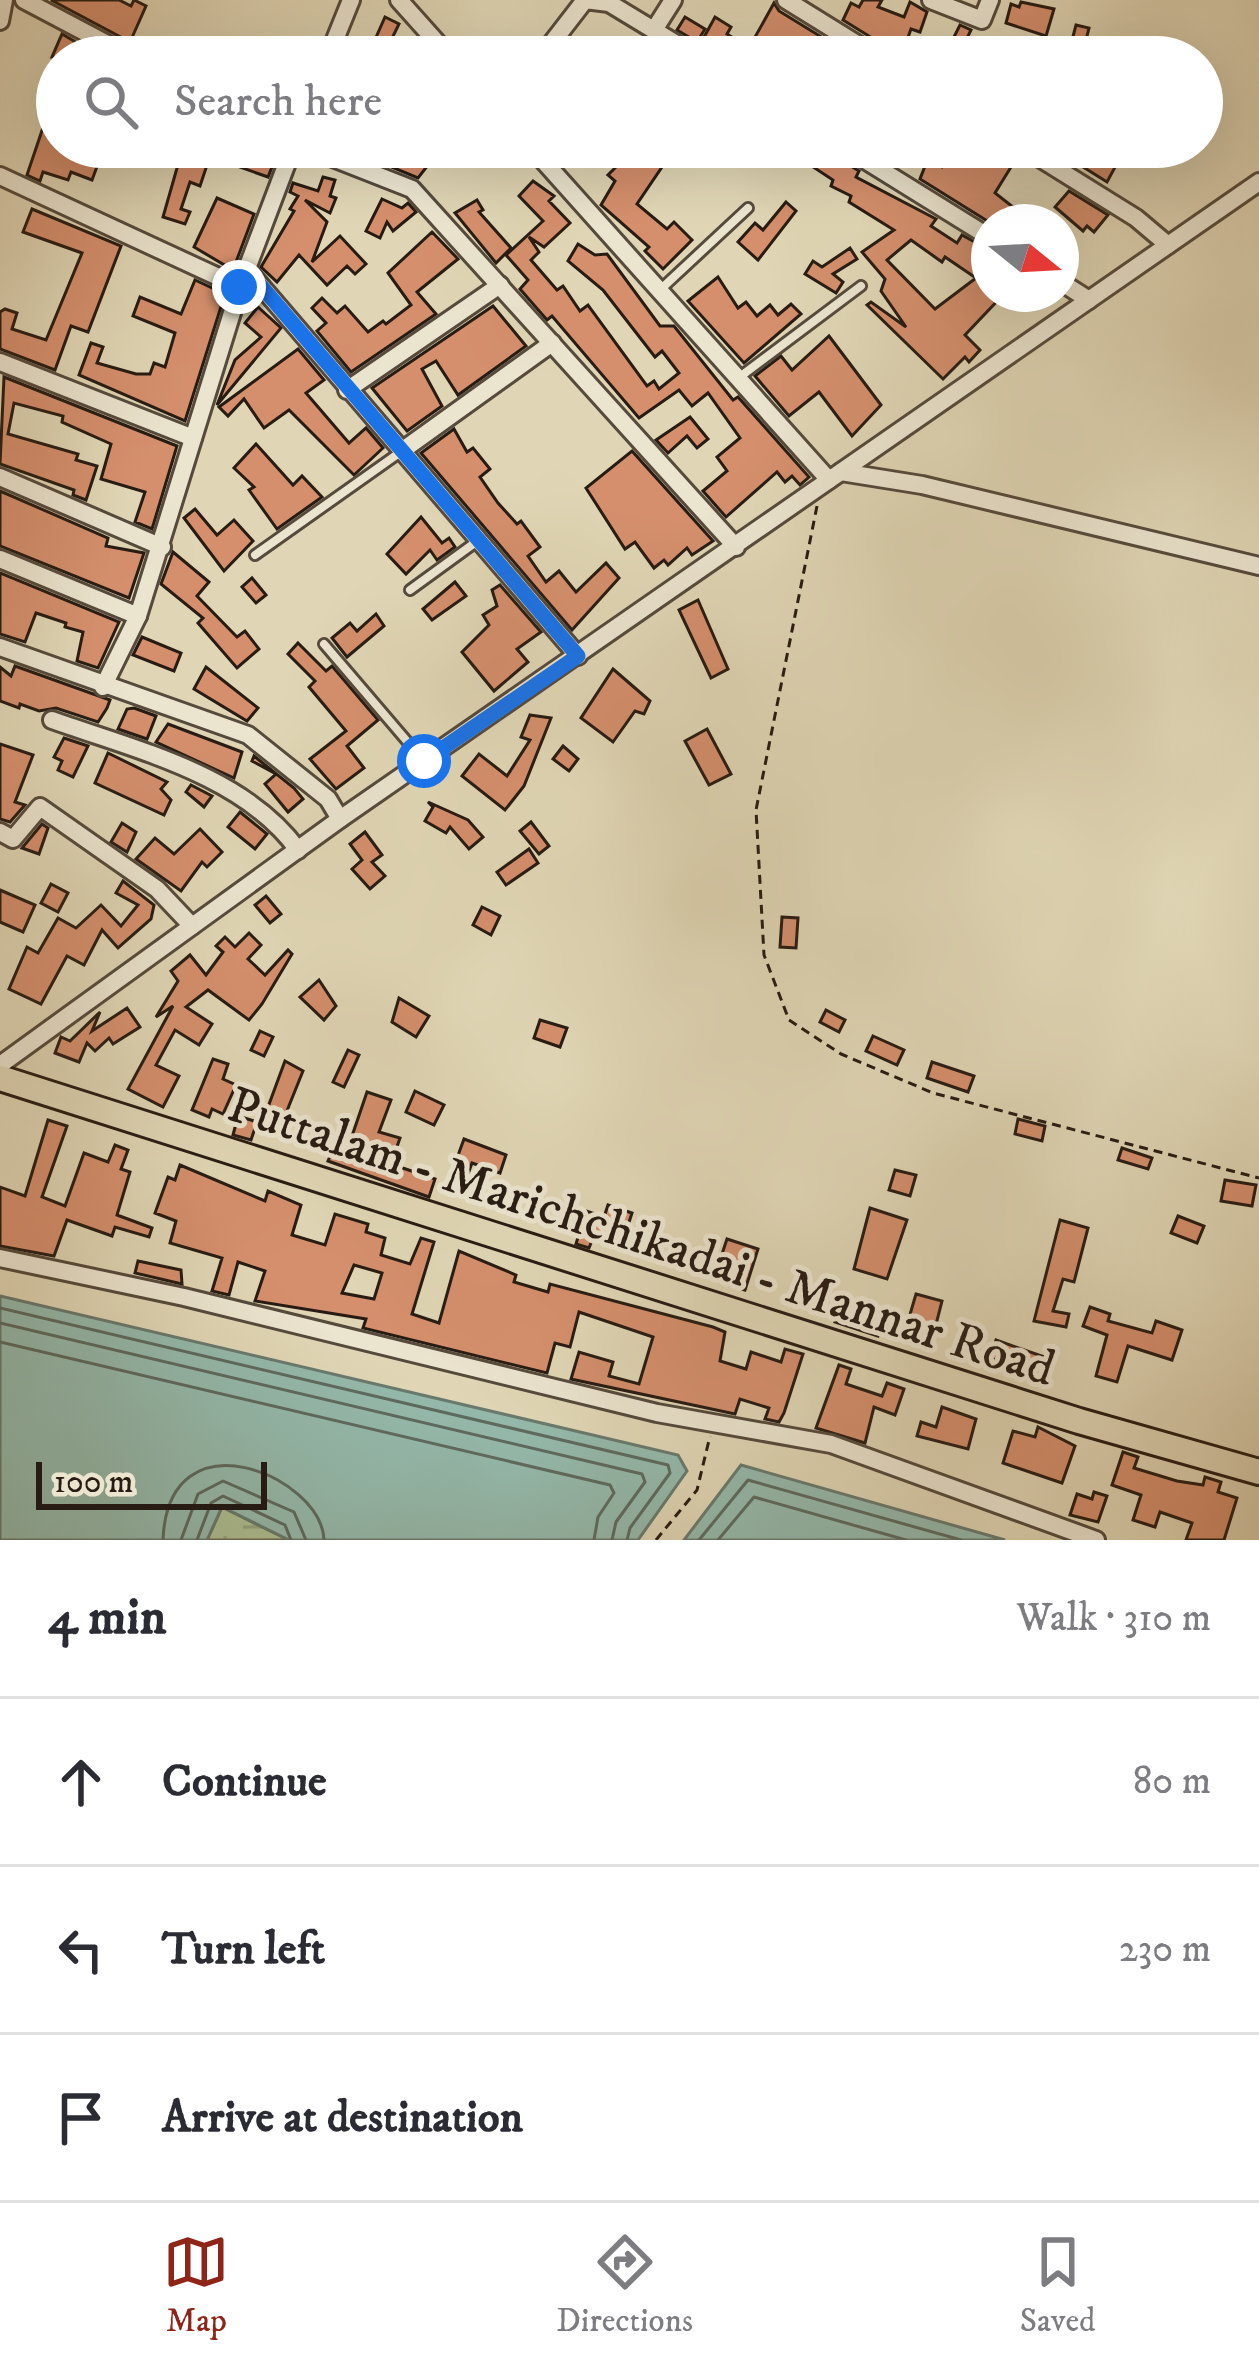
<!DOCTYPE html>
<html lang="en">
<head>
<meta charset="utf-8">
<style>
  :root { --surface:#fff; --page:#f2f2f3; --text:#2b2b33; --muted:#7c7c81; --line:#e1e1e2; --accent:#8f2418 }
  body { margin:0; font-family:"IM FELL DW Pica",serif; background:var(--page); color:var(--text) }
  .compass { position:absolute; left:971px; top:204px; width:108px; height:108px; border-radius:50%; background:var(--surface); box-shadow:0 12px 48px #0002; rotate:108deg }
  .scale { position:absolute; left:36px; bottom:30px; width:231px; box-sizing:border-box; padding-left:12px; border:6px solid #271b13; border-top:0; font-size:33px; line-height:42px; white-space:nowrap; color:#271b13; -webkit-text-stroke:9px #ebe4cf; paint-order:stroke }
  .stop { position:absolute; width:36px; height:36px; margin:-27px; border:9px solid #1a73e8; border-radius:50%; background:#fff }
  .stop.end { background:#1a73e8; border-color:#fff; box-shadow:0 3px 12px #0008 }
  .list { margin:0; padding:0; list-style:none }
  h2 { display:flex; justify-content:space-between; align-items:center; height:156px; margin:0; padding:0 48px; font-size:51px }
  h2 small { font-size:39px; font-weight:400; color:var(--muted) }
  .list li { display:grid; grid-template-columns:78px 1fr auto; gap:36px; align-items:center; box-sizing:border-box; height:168px; padding:0 48px; border-top:3px solid var(--line) }
  .list b { display:block; font-size:45px; white-space:nowrap }
  .list em { font-size:39px; font-style:normal; color:var(--muted) }
  .icon { flex:none; width:66px; height:66px; fill:none; stroke:currentColor; stroke-width:2; stroke-linecap:round; stroke-linejoin:round }
  .map { position:relative; flex:none; width:1259px; height:1540px; overflow:hidden }
  .search { position:absolute; background:var(--surface); box-shadow:0 12px 48px #0002; left:36px; right:36px; top:36px; height:132px; display:flex; align-items:center; gap:30px; box-sizing:border-box; padding:0 42px; border-radius:66px; color:var(--muted); font-size:45px }
  .sheet { height:660px; background:var(--surface) }
  nav { display:flex; justify-content:space-around; align-items:center; box-sizing:border-box; height:168px; border-top:3px solid var(--line); background:var(--surface); font-size:33px; color:var(--muted) }
  nav a { display:grid; justify-items:center; gap:6px }
  nav .on { color:var(--accent) }
  .map>svg:first-child { display:block }
  .wetland { fill:url(#wetland-marsh); stroke:#6a6d53; stroke-width:3 }
  .water { fill:#94b9ab; stroke:#687a6e; stroke-width:3 }
  .lines { fill:none; stroke-linecap:round; stroke-linejoin:round }
  .shore { stroke:#5e6a5f; stroke-width:3 }
  .building { fill:#d58f6d; stroke:#271b13; stroke-width:3; fill-rule:evenodd }
  .lane-casing { stroke:#554a3c; stroke-width:14 }
  .street-casing { stroke:#554a3c; stroke-width:22 }
  .primary-casing { stroke:#271b13; stroke-width:30 }
  .path { stroke:#271b13; stroke-width:3; stroke-dasharray:9 6; stroke-linecap:butt }
  .lane { stroke:#ebe4cf; stroke-width:8 }
  .street { stroke:#ebe4cf; stroke-width:16 }
  .primary { stroke:#e0d6b5; stroke-width:24 }
  .route { stroke:#1a73e8; stroke-width:15 }
  .labels { text-anchor:middle; stroke-width:10; stroke-linejoin:round; paint-order:stroke }
  .street-label { font-size:51px; fill:#271b13; stroke:#ebe4cf }
</style>
</head>
<body>
<div class="map">
<svg width="1259" height="1540" viewBox="0 0 1259 1540">
  <defs>
    <pattern id="wetland-marsh" width="20" height="14" patternUnits="userSpaceOnUse" patternTransform="scale(3)"><rect width="20" height="14" fill="#acbf93"/><path d="M1 5h8M5 5V1M11 12h8M15 12V8" fill="none" stroke="#94a47e"/></pattern>
  </defs>
  <rect width="100%" height="100%" fill="#e0d6b5"/>
  <filter id="stains"><feTurbulence type="fractalNoise" baseFrequency=".00167" numOctaves="4"/><feColorMatrix values="0 0 0 0 .2 0 0 0 0 .09 0 0 0 0 .02 0 0 0 .5 -.17"/></filter>
  <radialGradient id="worn" r=".72"><stop offset=".6" stop-color="#630" stop-opacity="0"/><stop offset="1" stop-color="#630" stop-opacity=".3"/></radialGradient>
  <polygon class="wetland" points="222,1507 289,1540 207,1540"/>
  <g class="water">
    <polygon points="0,1296 678,1455 687,1471 638,1540 289,1540 222,1507 207,1540 0,1540"/>
    <polygon points="741,1465 1005,1540 684,1540"/>
  </g>
  <g class="lines">
    <g class="shore">
      <polyline points="0,1308 668,1465 670,1473 630,1528 627,1540"/>
      <polyline points="0,1323 642,1474 645,1482 616,1522 612,1540"/>
      <polyline points="0,1342 610,1485 614,1493 598,1517 594,1540"/>
      <path d="M163,1540c5,-129 159,-64 161,0"/>
      <polyline points="181,1540 198,1494 223,1481 294,1512 306,1540"/>
      <polyline points="197,1540 211,1503 223,1496 285,1525 291,1540"/>
      <polyline points="699,1540 748,1480 961,1540"/>
      <polyline points="718,1540 754,1497 906,1540"/>
    </g>
  </g>
  <g class="building">
    <polygon points="51,0 119,0 131,6 134,0 146,6 130,42"/>
    <polygon points="863,0 882,0 878,7 904,17 910,2 927,12 920,32 911,29 901,57 891,57 885,46 843,20 851,3 859,7"/>
    <polygon points="1021,2 1054,9 1046,36 1006,23 1011,4 1019,7"/>
    <polygon points="774,3 779,11 854,57 724,57 727,52 703,39 715,17 731,27 727,34 749,48"/>
    <polygon points="385,17 399,24 383,57 370,51"/>
    <polygon points="685,17 705,29 697,42 677,30"/>
    <polygon points="960,25 971,30 958,57 944,57"/>
    <polygon points="1076,25 1089,28 1083,52 1070,48"/>
    <polygon points="62,34 79,44 74,57 52,57"/>
    <polygon points="645,40 673,57 640,51"/>
    <polygon points="54,95 57,147 102,153 92,180 71,172 68,180 43,172 40,181 27,175"/>
    <polygon points="183,147 213,147 200,186 190,182 181,209 190,212 185,224 163,217"/>
    <polygon points="244,147 263,147 260,151 276,157 268,177 234,165"/>
    <polygon points="397,147 427,147 436,155 418,178 389,166"/>
    <polygon points="611,147 643,147 664,164 637,204 667,229 674,222 692,240 663,269 645,251 649,247 601,205 615,181 608,175 615,168 602,158"/>
    <path d="M783,147h48l5,10 23,14 -3,6 80,42 -5,7 26,17 5,-8 27,15v44l12,3 -36,38 15,15 -11,12 -4,-5 -22,22 -76,-74 4,-3 35,25 -25,-36 4,-12 -23,-27 32,-22 -45,-28 2,-6 -20,-10 2,-6zM911,240l31,22 3,-5 31,21 -41,31 -48,-49z"/>
    <polygon points="868,147 907,147 896,165"/>
    <polygon points="956,147 999,147 1016,159 995,193 1032,222 989,222 920,179 927,161 942,167"/>
    <polygon points="1080,147 1126,147 1107,182 1072,160"/>
    <polygon points="323,177 335,180 330,196 336,198 330,213 305,200 327,222 312,262 340,236 366,264 355,274 347,266 327,285 299,255 277,282 261,267 294,211 290,209 298,196 290,192 293,183 318,191"/>
    <polygon points="533,181 554,196 549,201 570,223 544,247 529,237 539,252 531,260 557,290 563,286 580,311 588,305 647,386 654,381 659,389 679,373 662,351 655,357 603,290 568,261 578,244 595,255 607,254 660,326 674,326 733,400 738,397 809,477 800,485 792,476 785,482 777,472 726,517 703,491 727,471 717,457 740,438 708,393 692,406 679,390 639,418 552,316 547,320 520,289 528,280 506,255 543,221 519,196"/>
    <polygon points="1069,191 1108,215 1094,232 1087,226 1083,231 1055,207"/>
    <polygon points="217,198 254,214 233,270 194,247"/>
    <polygon points="382,199 402,208 408,203 416,212 393,231 387,222 380,238 366,231"/>
    <polygon points="477,200 483,210 479,212 511,248 496,263 455,213"/>
    <polygon points="786,202 796,211 758,260 738,242 755,223 763,230"/>
    <polygon points="32,209 121,246 88,332 71,326 55,370 0,349 0,312 5,309 17,313 12,329 46,340 82,253 23,232"/>
    <polygon points="432,232 458,259 417,292 436,314 351,372 317,331 326,323 312,308 322,298 337,313 345,306 368,332 383,321 386,324 411,305 388,273"/>
    <polygon points="850,248 857,259 833,274 843,282 836,293 805,274 813,261 822,267"/>
    <polygon points="718,277 738,308 746,302 757,316 770,305 778,315 791,304 801,314 744,363 688,301"/>
    <polygon points="195,280 225,294 185,421 79,375 91,343 103,347 97,363 136,374 150,374 154,363 165,367 175,333 133,316 140,297 181,314"/>
    <polygon points="493,306 526,346 458,395 436,361 422,369 442,406 407,431 372,388"/>
    <polygon points="258,307 281,328 217,405 235,360 261,337 245,323"/>
    <polygon points="829,336 881,405 852,436 819,392 789,416 755,376 781,356 792,370"/>
    <polygon points="298,349 324,380 306,393 349,443 366,428 383,448 354,475 289,410 264,428 244,399 228,416 219,407"/>
    <polygon points="4,377 177,446 152,529 135,522 145,492 101,479 111,444 62,422 63,416 14,403 8,434 78,454 76,460 97,466 86,500 73,495 74,490 0,464"/>
    <polygon points="690,417 708,439 697,448 687,436 668,453 656,440"/>
    <polygon points="454,429 467,452 473,448 490,469 480,477 498,503 517,524 521,521 540,547 528,556 546,582 559,571 576,592 606,563 619,578 572,630 421,453"/>
    <polygon points="256,444 293,485 302,476 322,497 277,529 249,490 254,487 234,468"/>
    <polygon points="632,451 713,541 692,555 687,548 668,565 664,560 654,568 635,542 625,549 586,488"/>
    <polygon points="0,491 108,538 106,546 144,553 129,598 0,546"/>
    <polygon points="195,509 217,535 234,520 253,541 224,571 184,518"/>
    <polygon points="421,517 442,543 449,538 455,547 437,560 430,550 406,574 387,554"/>
    <polygon points="173,552 209,582 197,596 237,637 245,631 259,649 237,668 198,623 203,618 161,584"/>
    <polygon points="0,573 119,622 98,668 77,661 83,632 65,627 66,623 36,613 25,642 0,634"/>
    <polygon points="252,578 266,595 256,603 242,587"/>
    <polygon points="455,582 466,596 432,620 423,609"/>
    <polygon points="500,585 541,632 517,649 528,662 494,691 462,652 489,625 483,615 497,606 492,590"/>
    <polygon points="698,600 728,669 711,678 679,610"/>
    <polygon points="376,614 384,626 347,657 332,638 350,623 357,631"/>
    <polygon points="142,637 181,653 174,671 133,655"/>
    <polygon points="298,643 326,671 332,666 378,720 347,746 364,768 336,789 310,759 346,731 309,687 315,681 288,654"/>
    <polygon points="15,666 110,700 107,708 98,722 56,708 39,711 20,704 19,708 0,701 0,667 11,676"/>
    <polygon points="206,667 258,708 247,721 194,689"/>
    <polygon points="613,669 650,701 644,714 635,711 613,742 581,718"/>
    <polygon points="134,708 156,716 147,739 118,729 127,709"/>
    <polygon points="530,715 551,718 524,786 505,810 462,776 479,754 507,776 530,740 521,737"/>
    <polygon points="168,724 242,752 234,778 156,742"/>
    <polygon points="707,729 731,774 709,785 685,741"/>
    <polygon points="64,738 88,746 73,777 58,770 62,761 54,757"/>
    <polygon points="0,744 33,755 15,802 25,805 10,822 0,819"/>
    <polygon points="563,746 578,759 569,771 553,759"/>
    <polygon points="108,753 167,782 161,789 171,800 164,815 95,783"/>
    <polygon points="254,756 294,788 303,799 288,812 265,784 276,774 252,761"/>
    <polygon points="191,785 212,796 204,807 186,792"/>
    <polygon points="428,802 468,820 483,837 469,849 450,827 446,833 425,821 433,807"/>
    <polygon points="240,812 267,834 255,849 228,827"/>
    <polygon points="531,822 549,846 539,854 520,831"/>
    <polygon points="122,823 136,832 127,852 111,842"/>
    <polygon points="42,824 48,828 39,854 22,848"/>
    <polygon points="200,829 222,852 207,867 202,862 181,891 136,859 155,838 174,854"/>
    <polygon points="365,832 382,855 372,862 385,876 370,889 352,869 362,860 350,844"/>
    <polygon points="529,849 538,863 506,885 497,872"/>
    <polygon points="123,881 154,905 151,919 118,948 102,930 84,965 67,956 41,1004 9,989 27,947 38,953 58,918 76,928 101,905 121,926 138,905 116,893"/>
    <polygon points="51,884 68,893 58,912 41,903"/>
    <polygon points="0,890 35,905 23,932 0,922"/>
    <polygon points="266,896 281,914 270,923 255,905"/>
    <polygon points="482,907 500,916 491,935 473,925"/>
    <polygon points="782,917 798,918 796,948 780,947"/>
    <polygon points="249,933 261,945 248,959 265,975 288,950 292,954 262,1004 249,1020 208,990 186,1007 212,1024 199,1045 175,1030 156,1065 179,1076 163,1107 128,1089 173,1006 156,1017 178,981 171,971 190,955 206,975 223,952 216,946 225,937 235,947"/>
    <polygon points="319,980 336,1006 324,1020 300,997"/>
    <polygon points="399,998 429,1016 416,1037 392,1022"/>
    <polygon points="127,1008 140,1027 113,1044 109,1038 95,1051 87,1043 79,1062 55,1053 61,1037 70,1041 100,1012 92,1031"/>
    <polygon points="826,1010 845,1020 839,1032 820,1022"/>
    <polygon points="540,1020 567,1028 560,1047 534,1038"/>
    <polygon points="260,1031 273,1037 264,1056 251,1050"/>
    <polygon points="873,1036 904,1050 897,1065 866,1051"/>
    <polygon points="348,1050 359,1055 344,1087 333,1082"/>
    <polygon points="213,1059 228,1064 223,1079 236,1085 223,1114 212,1109 209,1117 192,1110"/>
    <polygon points="285,1061 303,1071 278,1133 261,1126"/>
    <polygon points="932,1062 974,1076 968,1092 927,1078"/>
    <polygon points="415,1091 444,1105 434,1125 406,1112"/>
    <polygon points="367,1092 391,1100 379,1132 400,1138 391,1164 435,1179 429,1197 328,1161 338,1137 350,1142"/>
    <polygon points="238,1116 257,1122 251,1140 233,1135"/>
    <polygon points="1018,1119 1045,1126 1042,1141 1015,1134"/>
    <polygon points="48,1120 67,1126 42,1197 65,1206 84,1153 108,1162 115,1145 128,1150 121,1169 130,1172 117,1215 152,1228 149,1237 115,1227 112,1236 67,1220 54,1256 0,1246 0,1187 25,1196"/>
    <polygon points="464,1139 506,1155 500,1173 472,1163 464,1185 449,1180"/>
    <polygon points="1122,1148 1152,1158 1148,1169 1118,1160"/>
    <path d="M180,1165l85,36 3,-10 33,14 -9,30 33,10 10,-31 33,10 -2,8 19,6 -4,17 29,9 11,-26 13,4 -22,72 27,9 20,-72 57,24 -2,7 34,10 2,-8 163,43 12,5 -5,29 26,8 5,-17 30,10 4,-13 18,5 -19,59 -5,9 -14,-3 4,-11 -29,-9 -5,15 -164,-35 8,-27 34,10 -4,14 30,8 14,-47 -74,-25 -9,35 -15,-4 -8,30 -184,-45 3,-9 -111,-18 10,-30 -27,-9 -9,33 -17,-4 10,-33 -52,-15 6,-22 -21,-8 13,-36 7,3zM354,1265l28,8 -8,26 -32,-6z"/>
    <polygon points="895,1170 916,1175 910,1196 889,1190"/>
    <polygon points="1225,1180 1256,1185 1252,1206 1221,1201"/>
    <polygon points="608,1205 632,1213 621,1247 593,1238 589,1248 576,1244 586,1211 604,1217"/>
    <polygon points="870,1208 907,1220 887,1279 854,1269"/>
    <polygon points="1178,1216 1204,1226 1197,1243 1171,1233"/>
    <polygon points="1060,1220 1088,1228 1074,1282 1063,1279 1053,1311 1069,1314 1066,1327 1034,1321"/>
    <polygon points="727,1239 758,1249 745,1290 723,1283 728,1266 719,1263"/>
    <polygon points="138,1261 181,1270 182,1284 135,1273"/>
    <polygon points="916,1294 942,1301 933,1336 906,1328"/>
    <polygon points="841,1303 884,1318 878,1336 835,1322"/>
    <polygon points="1090,1307 1110,1314 1108,1321 1152,1333 1156,1321 1182,1330 1172,1360 1128,1346 1117,1382 1096,1376 1107,1335 1083,1326"/>
    <polygon points="996,1340 1053,1360 1046,1381 990,1358"/>
    <polygon points="839,1365 851,1369 846,1384 882,1396 887,1383 904,1389 895,1415 874,1407 865,1443 816,1428"/>
    <polygon points="942,1407 976,1419 968,1449 917,1436 921,1422 936,1427"/>
    <polygon points="1038,1427 1075,1446 1062,1483 1003,1463 1013,1431 1035,1437"/>
    <polygon points="1123,1452 1138,1457 1134,1468 1177,1481 1203,1485 1205,1477 1221,1482 1218,1492 1237,1498 1224,1540 1186,1540 1192,1523 1160,1512 1155,1527 1133,1520 1141,1495 1112,1485"/>
    <polygon points="1094,1492 1107,1496 1098,1522 1070,1515 1077,1494 1092,1499"/>
  </g>
  <g class="lines">
    <defs>
      <g id="lane">
        <polyline points="661,289 748,208"/>
        <polyline points="741,376 861,286"/>
        <polyline points="255,555 402,451"/>
        <polyline points="410,590 476,542"/>
        <polyline points="324,644 423,760"/>
      </g>
      <g id="street">
        <polyline points="24,0 132,57"/>
        <polyline points="399,0 450,57"/>
        <polyline points="786,0 878,57"/>
        <polyline points="931,0 982,20 990,0"/>
        <polyline points="0,21 4,0"/>
        <polyline points="654,30 673,0"/>
        <polyline points="328,57 351,0"/>
        <polyline points="541,57 585,0 609,3 698,57"/>
        <polyline points="305,147 412,189 736,547"/>
        <polyline points="531,147 829,480"/>
        <polyline points="844,147 989,237"/>
        <polyline points="1022,147 1136,218 1168,245"/>
        <polyline points="0,176 240,287"/>
        <polyline points="249,272 578,656"/>
        <polyline points="1061,282 1089,300"/>
        <polyline points="0,362 193,438"/>
        <polyline points="347,390 500,285"/>
        <polyline points="403,450 552,343"/>
        <polyline points="841,472 922,485 1259,566"/>
        <polyline points="0,477 162,547"/>
        <polyline points="0,559 138,616"/>
        <polyline points="0,647 248,735 328,799 340,819"/>
        <polyline points="103,687 138,616 240,287 293,147"/>
        <path d="M52,720c84,30 192,55 246,130"/>
        <polyline points="0,832 13,839 40,807 157,889 192,926"/>
        <polyline points="0,1065 340,819 1259,182"/>
        <polyline points="0,1258 184,1297 657,1413 831,1444 1096,1540"/>
      </g>
      <polyline id="primary" points="0,1078 1079,1421 1259,1472"/>
    </defs>
    <use href="#lane" class="lane-casing"/>
    <use href="#street" class="street-casing"/>
    <use href="#primary" class="primary-casing"/>
    <g class="path">
      <polyline points="817,506 756,810 764,955 789,1020 841,1054 933,1093 1259,1178"/>
      <polyline points="656,1540 697,1490 710,1436"/>
    </g>
    <use href="#lane" class="lane"/>
    <use href="#street" class="street"/>
    <use href="#primary" class="primary"/>
  </g>
  <g class="lines">
    <polyline class="route" points="239,287 249,272 578,656 424,761"/>
  </g>
  <g class="labels">
    <g class="street-label">
      <text transform="translate(642 1235) rotate(18)" y="18">Puttalam - Marichchikadai - Mannar Road</text>
    </g>
  </g>
  <rect width="100%" height="100%" filter="url(#stains)"/>
  <rect width="100%" height="100%" fill="url(#worn)"/>
</svg>
<svg class="compass" viewBox="-18 -18 36 36"><path d="M0-13l5 13h-10z" fill="#e53935"/><path d="M0 13l5-13h-10z" fill="#7c7c81"/></svg>
<div class="scale">100 m</div>
<div class="stop" style="left:424px;top:761px"></div>
<div class="stop end" style="left:239px;top:287px"></div>
<div class="search"><svg class="icon" aria-label="search" viewBox="0 0 24 24"><circle cx="10" cy="10" r="6"/><path d="M15 15l6 6"/></svg>Search here</div>
</div>
<section class="sheet">
<h2>4 min<small>Walk · 310 m</small></h2>
<ul class="list">
<li><svg class="icon" aria-label="ahead" viewBox="0 0 24 24"><path d="M12 20V5M6 11l6-6 6 6"/></svg><div><b>Continue</b></div><em>80 m</em></li>
<li><svg class="icon" aria-label="left" viewBox="0 0 24 24"><path d="M17 20v-9H6M10 6l-5 5 5 5"/></svg><div><b>Turn left</b></div><em>230 m</em></li>
<li><svg class="icon" aria-label="arrive" viewBox="0 0 24 24"><path d="M6 21V4h12l-3 4 3 4H6"/></svg><div><b>Arrive at destination</b></div></li>
</ul>
</section>
<nav>
<a class="on"><svg class="icon" aria-label="map" viewBox="0 0 24 24"><path d="M3 6l6-2 6 2 6-2v14l-6 2-6-2-6 2zM9 4v14M15 6v14"/></svg>Map</a>
<a><svg class="icon" aria-label="directions" viewBox="0 0 24 24"><path d="M12 3l9 9-9 9-9-9zM9 14v-3h6M13 9l2 2-2 2"/></svg>Directions</a>
<a><svg class="icon" aria-label="saved" viewBox="0 0 24 24"><path d="M7 4h10v16l-5-4-5 4z"/></svg>Saved</a>
</nav>
</body>
</html>
